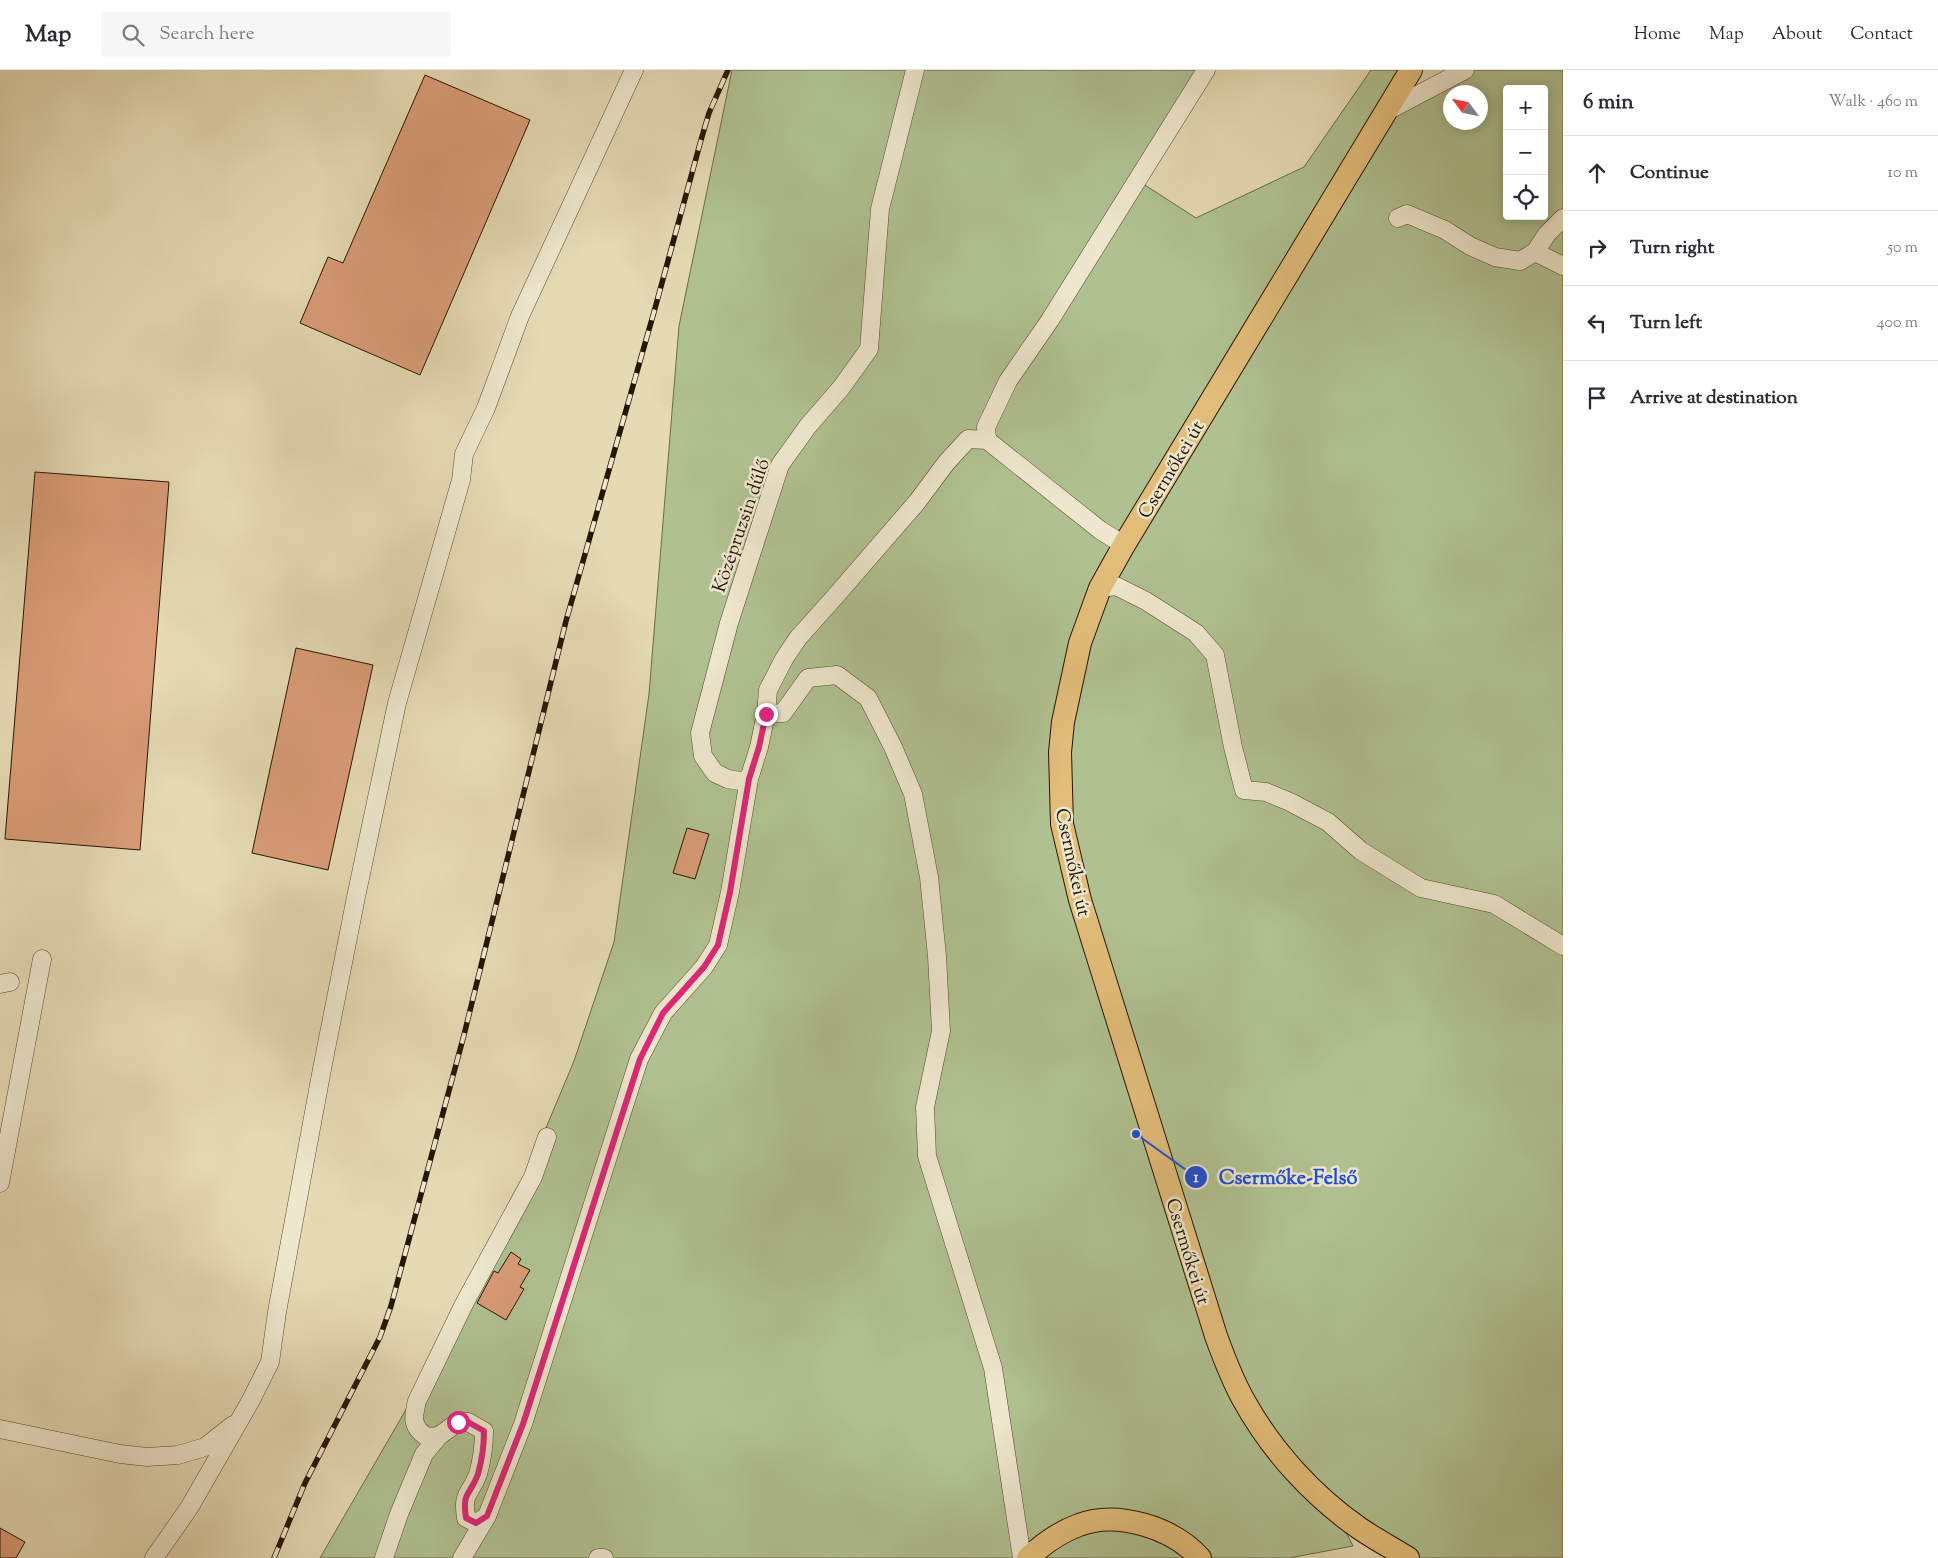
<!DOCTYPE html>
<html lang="en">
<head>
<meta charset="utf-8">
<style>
  :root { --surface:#fff; --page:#f7f7f7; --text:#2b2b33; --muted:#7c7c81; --line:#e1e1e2 }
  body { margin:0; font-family:"Sorts Mill Goudy",serif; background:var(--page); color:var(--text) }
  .controls { position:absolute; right:15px; top:15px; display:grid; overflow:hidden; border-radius:5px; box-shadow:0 2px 12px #0003 }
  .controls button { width:45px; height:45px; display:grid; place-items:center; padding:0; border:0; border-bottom:1px solid var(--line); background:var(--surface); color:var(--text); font:25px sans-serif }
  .compass { position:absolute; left:1443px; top:15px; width:45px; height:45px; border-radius:50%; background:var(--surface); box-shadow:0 2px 12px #0003; rotate:303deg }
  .stop { position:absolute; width:15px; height:15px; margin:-11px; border:4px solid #db2777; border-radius:50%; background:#fff }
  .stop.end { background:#db2777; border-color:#fff; box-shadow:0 1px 5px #0008 }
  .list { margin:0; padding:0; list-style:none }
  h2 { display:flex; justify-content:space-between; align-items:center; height:65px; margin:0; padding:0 20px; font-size:21px }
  h2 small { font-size:16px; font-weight:400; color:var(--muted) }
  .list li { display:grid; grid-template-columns:32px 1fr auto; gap:15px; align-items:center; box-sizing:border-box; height:75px; padding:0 20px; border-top:1px solid var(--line) }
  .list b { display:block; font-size:19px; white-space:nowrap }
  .list em { font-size:16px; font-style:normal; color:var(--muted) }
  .icon { flex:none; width:28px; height:28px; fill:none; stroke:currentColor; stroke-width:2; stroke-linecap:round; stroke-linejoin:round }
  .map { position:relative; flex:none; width:1563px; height:1488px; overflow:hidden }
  header { display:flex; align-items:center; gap:30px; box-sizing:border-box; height:70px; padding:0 25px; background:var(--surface); border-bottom:1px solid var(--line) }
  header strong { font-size:24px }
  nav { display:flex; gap:28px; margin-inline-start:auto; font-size:18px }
  .search { width:350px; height:45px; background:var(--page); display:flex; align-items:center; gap:12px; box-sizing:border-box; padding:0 18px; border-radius:5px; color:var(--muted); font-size:19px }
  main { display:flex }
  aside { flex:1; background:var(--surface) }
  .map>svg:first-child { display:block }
  .green { fill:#b0c191; stroke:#6c6b48; fill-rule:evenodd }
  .building { fill:#d99c76; stroke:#281500 }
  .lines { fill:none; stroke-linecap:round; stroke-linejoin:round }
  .minor-casing { stroke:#57462d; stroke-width:19 }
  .major-casing { stroke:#281500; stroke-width:24 }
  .minor { stroke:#eee7ce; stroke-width:18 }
  .major { stroke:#e2bd7a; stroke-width:22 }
  .rail-casing { stroke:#281500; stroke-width:5.5 }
  .rail { stroke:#eee7ce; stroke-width:4; stroke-dasharray:11; stroke-linecap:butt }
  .route { stroke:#db2777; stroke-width:6 }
  .labels { text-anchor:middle; stroke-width:5; stroke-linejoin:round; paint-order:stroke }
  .street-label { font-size:19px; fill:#281500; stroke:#eee7ce }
  .leader { fill:none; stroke:#1d4ed8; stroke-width:2 }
  .callout-dot { fill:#1d4ed8; stroke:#eee7ce; stroke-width:2 }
  .mark-label { font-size:15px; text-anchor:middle; font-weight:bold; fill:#fff }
  .callout-label { font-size:20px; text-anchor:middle; font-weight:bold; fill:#1d4ed8; stroke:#eee7ce; stroke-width:5; stroke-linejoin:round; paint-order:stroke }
</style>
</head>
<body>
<header>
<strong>Map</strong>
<div class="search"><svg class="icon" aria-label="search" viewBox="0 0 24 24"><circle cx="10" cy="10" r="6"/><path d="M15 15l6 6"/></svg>Search here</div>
<nav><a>Home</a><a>Map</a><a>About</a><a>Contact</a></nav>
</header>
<main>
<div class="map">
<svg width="1563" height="1488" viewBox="0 0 1563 1488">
  <rect width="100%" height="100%" fill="#e5dab4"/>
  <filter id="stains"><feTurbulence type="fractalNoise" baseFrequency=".004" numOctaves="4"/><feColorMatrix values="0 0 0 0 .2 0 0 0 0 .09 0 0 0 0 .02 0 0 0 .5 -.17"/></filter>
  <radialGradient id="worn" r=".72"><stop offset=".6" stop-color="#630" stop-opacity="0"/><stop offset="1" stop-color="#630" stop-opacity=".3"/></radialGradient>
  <path class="green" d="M732,0h469l-67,108 62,40 108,-51 67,-97h40l-24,40 78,-40h98v1488h-177l-52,-49 19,37 -64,12h-969l95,-164 110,-216 49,-117 40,-119 35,-248 30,-368zM1507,19h37v127h-37zM1450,22h30v30h-30z"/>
  <g class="building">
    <polygon points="425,5 530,50 420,305 300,253 328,187 343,193"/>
    <polygon points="35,402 169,412 140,780 5,769"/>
    <polygon points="296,578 373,595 328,800 252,783"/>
    <polygon points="687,758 709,764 695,809 673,803"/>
    <polygon points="511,1182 521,1189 518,1194 530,1200 520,1217 524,1219 506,1250 477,1233 494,1201 498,1203"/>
    <polygon points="0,1458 25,1472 16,1488 0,1488"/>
  </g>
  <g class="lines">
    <defs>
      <g id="minor">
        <polyline points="1387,41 1465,0"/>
        <polyline points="1398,148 1407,144 1445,160 1470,176 1495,187 1520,191 1535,182 1547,164 1563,148"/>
        <polyline points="1535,182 1563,196"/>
        <polyline points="987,370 986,357 1008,311 1050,250 1206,0"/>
        <polyline points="1100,518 1116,516 1146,531 1196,563 1215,585 1233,677 1244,720 1266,722 1290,732 1328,752 1361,781 1421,818 1494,834 1563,876"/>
        <polyline points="766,644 783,643 808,608 837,605 868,628 893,677 913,724 929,807 937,886 941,961 925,1037 927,1086 993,1298 1022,1488"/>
        <polyline points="749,709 740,711 728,709 715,703 703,686 700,663 729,553 780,395 808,356 841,318 869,279 880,139 915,0"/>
        <polyline points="0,914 10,912"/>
        <polyline points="0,1113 42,889"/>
        <polyline points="0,1359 120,1384 147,1387 178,1385 205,1377 233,1355"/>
        <path d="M439,1366l-12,1c-16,-10 -14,-20 -10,-36l47,-97 69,-127 14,-40"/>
        <polyline points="154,1488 189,1438 250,1332 270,1292 277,1242 322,999 356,827 397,633 461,410 464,384 486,338 520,246 634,0"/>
        <path d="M384,1488l15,-44 25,-60 15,-18 19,-14h10l16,9c0,15 -2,29 -6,43 -8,22 -16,17 -12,44l10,5 11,-7 36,-92 116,-365 24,-46 41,-46 14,-22 12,-53 19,-113 10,-32 7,-33 2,-24 16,-31 14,-21 35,-39 84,-97 29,-39 22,-24 19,1 113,90 24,15"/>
        <polyline points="462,1488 487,1446"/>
        <polyline points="598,1488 604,1488"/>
      </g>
      <g id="major">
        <path d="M1028,1488c15,-14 31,-26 51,-33 39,-15 94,3 121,33"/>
        <path d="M1408,1488c-16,-10 -33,-19 -49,-30 -47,-33 -88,-78 -116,-129 -11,-20 -19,-41 -27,-63l-136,-436 -18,-76 -2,-72 3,-30 17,-79 20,-55 24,-43 287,-475"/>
      </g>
    </defs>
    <use href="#minor" class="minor-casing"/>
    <use href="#major" class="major-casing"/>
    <use href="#minor" class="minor"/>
    <use href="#major" class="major"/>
    <defs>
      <polyline id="rail" points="274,1488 305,1413 380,1267 391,1236 464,965 566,551 654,242 701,70 709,43 728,0"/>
    </defs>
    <use href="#rail" class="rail-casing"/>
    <use href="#rail" class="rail"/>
  </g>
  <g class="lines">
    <path class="route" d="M458,1352h10l16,9c0,15 -2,29 -6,43 -8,22 -16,17 -12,44l10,5 11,-7 36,-92 117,-365 23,-46 41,-46 14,-22 12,-53 19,-113 10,-32 7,-33"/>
  </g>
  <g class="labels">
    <g class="street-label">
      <text transform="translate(1170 399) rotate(-59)" y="7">Csermőkei út</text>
      <text transform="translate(740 455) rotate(-71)" y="7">Középruzsin dűlő</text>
      <text transform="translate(1074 792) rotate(78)" y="7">Csermőkei út</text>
      <text transform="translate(1189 1181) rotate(73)" y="7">Csermőkei út</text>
    </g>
  </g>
  <path class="leader" d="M1136 1064L1196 1107"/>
  <g class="callout-dot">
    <circle cx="1136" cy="1064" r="5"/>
    <circle cx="1196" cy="1107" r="12"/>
  </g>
  <g class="mark-label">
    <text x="1196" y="1112">1</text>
  </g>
  <g class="callout-label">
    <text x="1288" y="1114">Csermőke-Felső</text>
  </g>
  <rect width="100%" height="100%" filter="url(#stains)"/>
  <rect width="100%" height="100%" fill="url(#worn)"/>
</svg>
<div class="controls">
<button>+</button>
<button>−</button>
<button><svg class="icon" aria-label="locate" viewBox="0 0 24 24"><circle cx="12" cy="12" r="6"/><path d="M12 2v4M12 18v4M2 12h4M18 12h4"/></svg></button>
</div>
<svg class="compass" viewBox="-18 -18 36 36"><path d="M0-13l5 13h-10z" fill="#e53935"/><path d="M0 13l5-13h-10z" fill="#7c7c81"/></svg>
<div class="stop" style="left:458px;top:1352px"></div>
<div class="stop end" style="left:766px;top:644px"></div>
</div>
<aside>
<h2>6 min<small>Walk · 460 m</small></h2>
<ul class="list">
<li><svg class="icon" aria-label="ahead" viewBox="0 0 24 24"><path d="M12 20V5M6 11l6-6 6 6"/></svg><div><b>Continue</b></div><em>10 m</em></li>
<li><svg class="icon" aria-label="right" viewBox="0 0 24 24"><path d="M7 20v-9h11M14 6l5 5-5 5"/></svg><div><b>Turn right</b></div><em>50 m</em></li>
<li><svg class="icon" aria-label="left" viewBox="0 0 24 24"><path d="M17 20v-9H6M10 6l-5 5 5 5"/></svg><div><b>Turn left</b></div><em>400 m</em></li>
<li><svg class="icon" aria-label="arrive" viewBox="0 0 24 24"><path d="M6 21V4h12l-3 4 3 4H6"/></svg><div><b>Arrive at destination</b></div></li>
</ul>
</aside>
</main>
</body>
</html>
